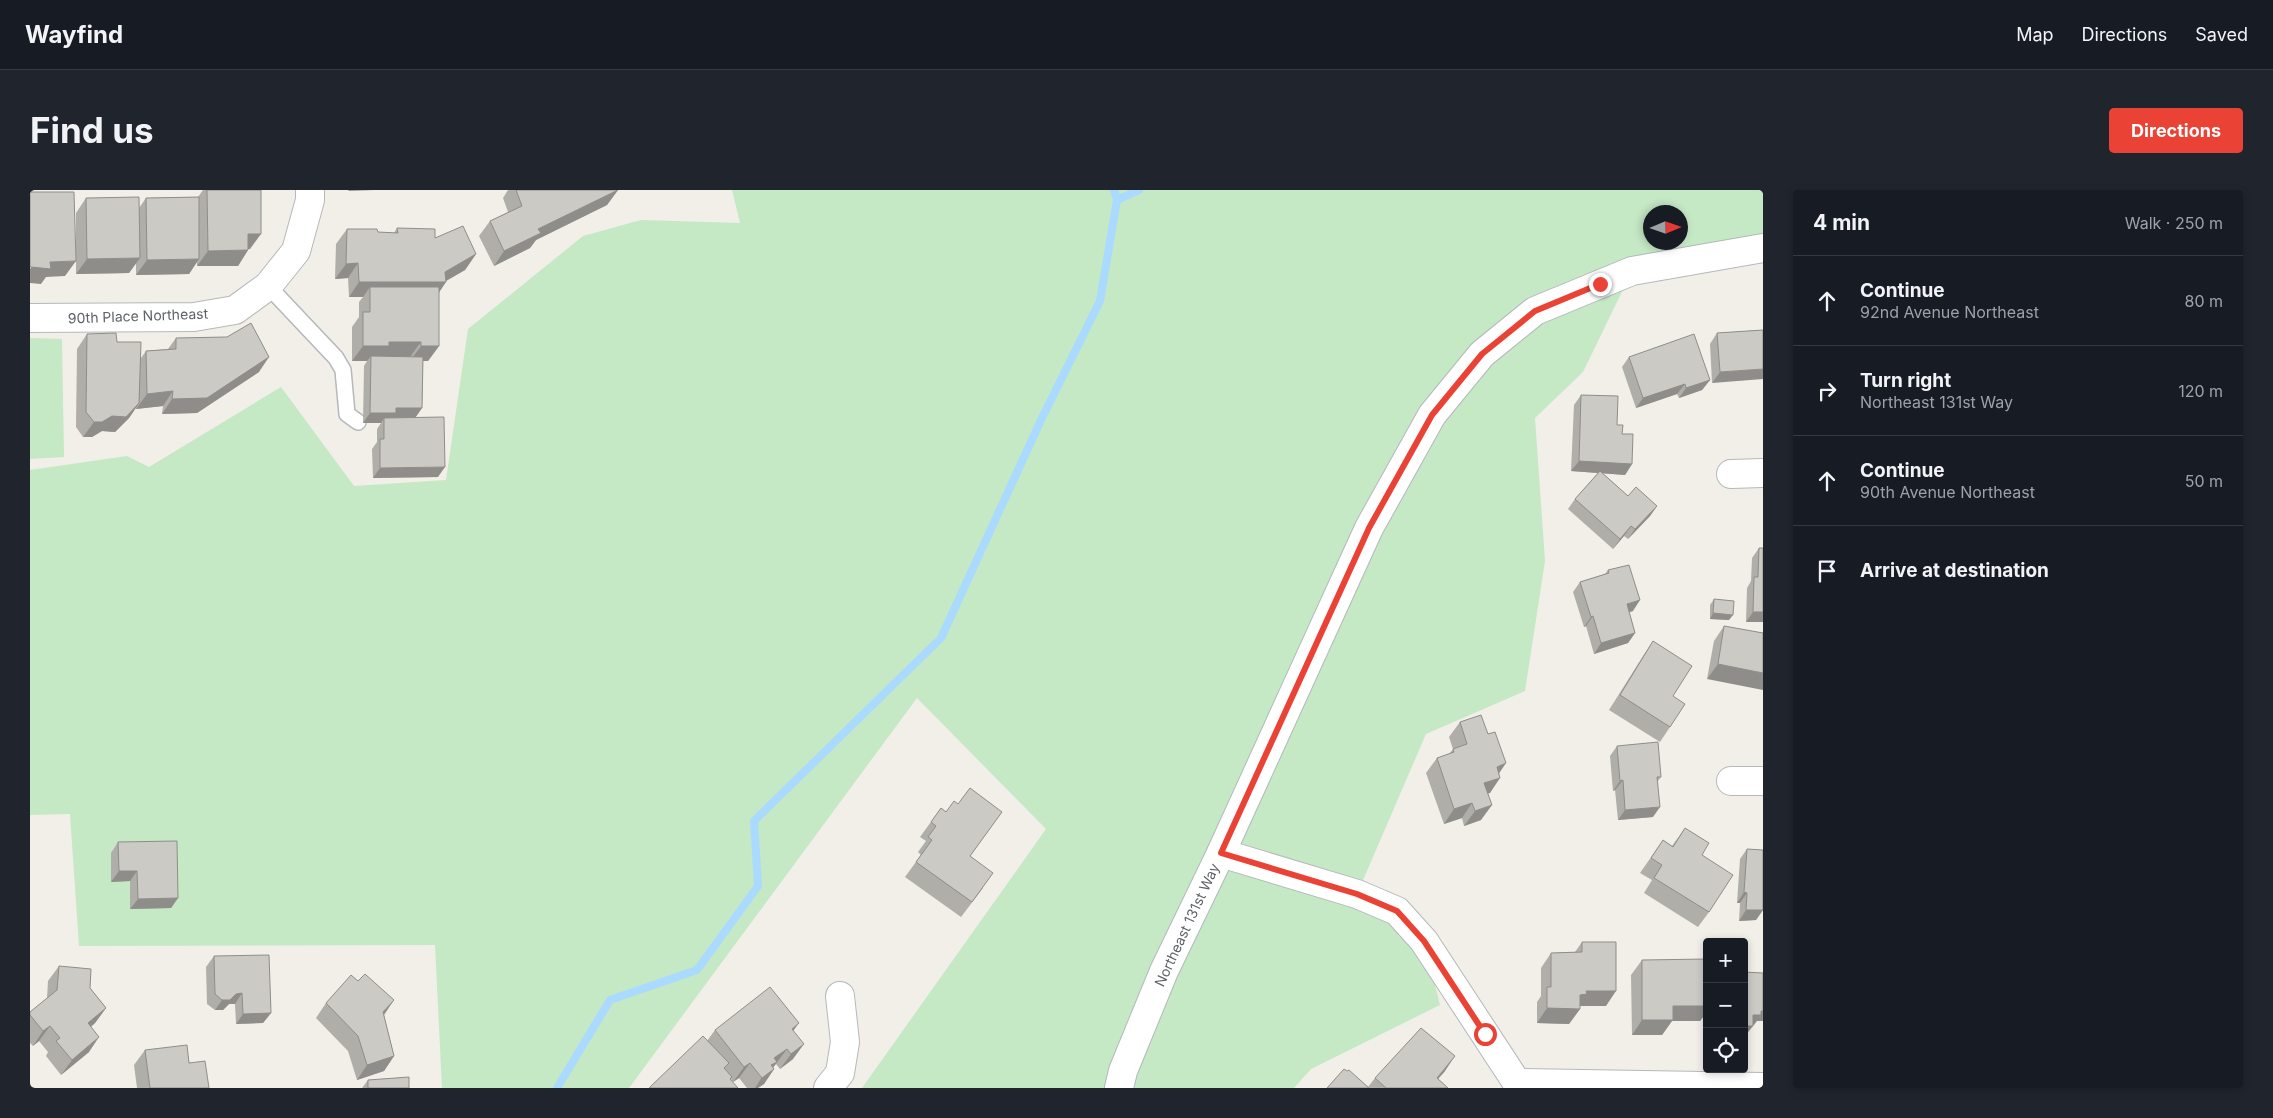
<!DOCTYPE html>
<html lang="en">
<head>
<meta charset="utf-8">
<style>
  :root { --surface:#171b24; --page:#20242c; --text:#f1f3f6; --muted:#9ea1a6; --line:#363941; --accent:#ea4335 }
  body { margin:0; font-family:Inter,sans-serif; background:var(--page); color:var(--text) }
  .controls { position:absolute; right:15px; bottom:15px; display:grid; overflow:hidden; border-radius:5px; box-shadow:0 2px 8px #0003 }
  .controls button { width:45px; height:45px; display:grid; place-items:center; padding:0; border:0; border-bottom:1px solid var(--line); background:var(--surface); color:var(--text); font:25px sans-serif }
  .compass { position:absolute; left:1613px; top:15px; width:45px; height:45px; border-radius:50%; background:var(--surface); box-shadow:0 2px 8px #0003; rotate:88deg }
  .stop { position:absolute; width:15px; height:15px; margin:-11px; border:4px solid #ea4335; border-radius:50%; background:#fff }
  .stop.end { background:#ea4335; border-color:#fff; box-shadow:0 1px 5px #0008 }
  .list { margin:0; padding:0; list-style:none }
  h2 { display:flex; justify-content:space-between; align-items:center; height:65px; margin:0; padding:0 20px; font-size:21px }
  h2 small { font-size:16px; font-weight:400; color:var(--muted) }
  .list li { display:grid; grid-template-columns:32px 1fr auto; gap:15px; align-items:center; box-sizing:border-box; height:90px; padding:0 20px; border-top:1px solid var(--line) }
  .list b { display:block; font-size:19px; white-space:nowrap }
  .list p { margin:0; font-size:16px; white-space:nowrap; color:var(--muted) }
  .list em { font-size:16px; font-style:normal; color:var(--muted) }
  .icon { flex:none; width:28px; height:28px; fill:none; stroke:currentColor; stroke-width:2; stroke-linecap:round; stroke-linejoin:round }
  .map { position:relative; flex:none; width:1733px; height:898px; overflow:hidden; border-radius:5px }
  header { display:flex; align-items:center; gap:30px; box-sizing:border-box; height:70px; padding:0 25px; background:var(--surface); border-bottom:1px solid var(--line) }
  header strong { font-size:24px }
  nav { display:flex; gap:28px; margin-inline-start:auto; font-size:18px }
  .intro { display:flex; align-items:center; justify-content:space-between; box-sizing:border-box; height:120px; padding:0 30px }
  h1 { margin:0; font-size:35px }
  .button { padding:12px 22px; border-radius:5px; background:var(--accent); color:#fff; font-size:18px; font-weight:700 }
  main { display:flex; gap:30px; padding:0 30px }
  aside { flex:1; background:var(--surface); border-radius:5px; box-shadow:0 2px 8px #0003 }
  .map>svg:first-child { display:block }
  .green { fill:#c5e8c5; fill-rule:evenodd }
  .lines { fill:none; stroke-linecap:round; stroke-linejoin:round }
  .stream { stroke:#aadaff; stroke-width:8 }
  .service-casing { stroke:#b5b8bc; stroke-width:18 }
  .minor-casing { stroke:#b5b8bc; stroke-width:30 }
  .tertiary-casing { stroke:#b5b8bc; stroke-width:30 }
  .service { stroke:#fff; stroke-width:15 }
  .minor { stroke:#fff; stroke-width:28 }
  .tertiary { stroke:#fff; stroke-width:28 }
  .wall { fill:#afaea9 }
  .shaded-wall { fill:#8f8d8a }
  .building { fill:#cccac5; stroke:#8f8d8a }
  .route { stroke:#ea4335; stroke-width:6 }
  .labels { text-anchor:middle; stroke-width:4; stroke-linejoin:round; paint-order:stroke }
  .street-label { font-size:14px; fill:#5f6368; stroke:#fff }
</style>
</head>
<body>
<header>
<strong>Wayfind</strong>
<nav><a>Map</a><a>Directions</a><a>Saved</a></nav>
</header>
<div class="intro"><h1>Find us</h1><a class="button">Directions</a></div>
<main>
<div class="map">
<svg width="1733" height="898" viewBox="0 0 1733 898">
  <rect width="100%" height="100%" fill="#f1efe8"/>
  <g class="green">
    <path d="M702,0h1031v58l-131,23 -49,101 -48,46 10,143 -20,130 -99,43 -69,160 67,47 16,64 -129,64 -17,19h-432l184,-259 -129,-131 -288,390h-187l-7,-143 -356,1 -9,-132 -40,1v-345l97,-14 22,11 132,-80 73,99 92,-6 22,-151 115,-93 58,-16 99,3zM1620,22h30v30h-30z"/>
    <polygon points="0,148 32,149 34,267 0,269"/>
  </g>
  <g class="lines">
    <g class="stream">
      <polyline points="1087,10 1109,0"/>
      <polyline points="527,898 580,810 667,780 728,696 724,631 911,448 1011,230 1070,111 1087,10 1084,0"/>
    </g>
    <defs>
      <polyline id="service" points="238,96 306,168 313,180 317,224 328,232"/>
      <g id="minor">
        <polyline points="0,128 164,127 205,120 238,96 266,61 280,10 280,0"/>
        <polyline points="1701,284 1733,283"/>
        <polyline points="1701,591 1733,591"/>
        <polyline points="1191,663 1327,704 1367,721 1394,751 1487,893"/>
        <polyline points="1487,893 1733,897"/>
        <polyline points="798,898 810,883 815,852 810,806"/>
      </g>
      <polyline id="tertiary" points="1089,898 1093,881 1134,781 1191,663 1339,338 1402,225 1452,164 1505,121 1602,81 1733,58"/>
    </defs>
    <use href="#service" class="service-casing"/>
    <use href="#minor" class="minor-casing"/>
    <use href="#tertiary" class="tertiary-casing"/>
    <use href="#service" class="service"/>
    <use href="#minor" class="minor"/>
    <use href="#tertiary" class="tertiary"/>
  </g>
  <g class="wall">
    <polygon points="173,0 231,0 220,59 218,59 218,60 208,76 167,76 167,72 159,84 106,85 106,73 99,83 46,84 46,23 56,8 109,18 116,8 168,7"/>
    <polygon points="478,0 588,0 577,15 506,50 500,58 464,76 449,46 460,31 478,22 473,8"/>
    <polygon points="367,38 405,48 446,64 435,80 416,91 409,102 409,156 398,171 393,171 392,218 385,228 408,287 343,288 342,259 347,252 347,239 351,233 333,233 334,176 337,171 322,171 322,137 329,127 329,112 333,107 319,107 318,88 305,89 306,54 317,39 348,42 364,43"/>
    <polygon points="1733,140 1682,193 1680,154 1687,143"/>
    <polygon points="57,144 87,152 111,168 116,161 138,159 146,148 229,182 167,223 132,224 133,216 106,219 106,218 99,228 85,242 72,241 62,247 53,247 46,237 47,159"/>
    <polygon points="1599,167 1680,190 1672,200 1649,208 1647,204 1606,218 1592,177"/>
    <polygon points="1551,205 1587,235 1592,244 1602,274 1595,285 1572,283 1598,306 1627,316 1620,326 1598,349 1594,346 1583,359 1538,319 1545,309 1568,283 1541,281 1544,215"/>
    <polygon points="1729,358 1733,432 1716,432 1717,398 1721,391 1722,368"/>
    <polygon points="1578,380 1603,421 1599,422 1605,443 1598,453 1564,464 1556,436 1554,437 1543,402 1550,392 1575,384"/>
    <polygon points="1684,409 1699,430 1680,429 1680,415"/>
    <polygon points="1694,436 1733,443 1677,489 1684,451"/>
    <polygon points="1623,451 1643,506 1640,537 1630,552 1579,520 1613,466"/>
    <polygon points="1430,532 1469,584 1460,603 1458,603 1451,630 1434,636 1432,628 1414,634 1396,583 1407,568 1419,564 1423,559 1419,547"/>
    <polygon points="1587,556 1631,587 1628,591 1623,627 1588,630 1585,600 1583,601 1580,566"/>
    <polygon points="928,614 972,622 940,666 953,698 931,727 875,687 891,665 888,662 896,651 890,647 911,618 916,622"/>
    <polygon points="1655,638 1672,665 1679,722 1668,737 1614,703 1622,690 1610,683 1633,650 1642,656"/>
    <polygon points="88,652 148,708 141,718 100,719 100,691 81,692 81,663"/>
    <polygon points="1717,659 1733,720 1726,730 1709,731 1710,713 1707,713 1710,669"/>
    <polygon points="1552,752 1576,816 1550,816 1550,819 1539,834 1507,833 1507,812 1511,806 1511,778 1521,763 1545,762"/>
    <polygon points="184,766 241,823 233,833 206,834 205,814 199,814 193,820 185,820 177,814 176,777"/>
    <polygon points="1612,770 1677,816 1677,822 1670,831 1642,831 1632,845 1602,845 1601,785"/>
    <polygon points="29,776 60,798 76,818 65,833 61,837 59,862 31,885 16,866 18,862 9,851 3,856 0,853 0,822 17,808 18,791"/>
    <polygon points="296,813 354,825 364,866 354,881 327,890 318,861 286,828"/>
    <polygon points="685,840 763,841 763,869 750,879 746,874 743,877 744,879 734,894 728,898 717,898 709,888 703,892 701,889 701,890 619,898 677,851"/>
    <polygon points="115,860 159,873 179,898 107,898 104,875"/>
    <polygon points="1317,881 1338,897 1345,888 1415,881 1408,889 1418,898 1297,898"/>
    <polygon points="338,890 379,898 332,898"/>
  </g>
  <g class="shaded-wall">
    <polygon points="319,0 345,0 318,1"/>
    <polygon points="588,0 577,15 506,50 500,58 464,76 474,61 508,39"/>
    <polygon points="218,44 231,44 220,59 208,59"/>
    <polygon points="218,60 208,76 167,76 178,61"/>
    <polygon points="446,64 435,80 414,92 416,92 406,107 340,97 333,107 319,107 329,92 415,82"/>
    <polygon points="110,68 99,83 46,84 57,69"/>
    <polygon points="169,69 159,84 106,85 117,70"/>
    <polygon points="46,71 35,86 16,87 11,94 0,93 0,79 1,77 20,72"/>
    <polygon points="328,73 318,88 305,89 316,74"/>
    <polygon points="359,152 391,152 380,167 341,166 337,171 322,171 333,156"/>
    <polygon points="391,156 409,156 398,171 380,171"/>
    <polygon points="239,167 229,182 167,223 132,224 142,209"/>
    <polygon points="1733,179 1733,189 1682,193 1690,182"/>
    <polygon points="1680,190 1672,200 1649,208 1656,198"/>
    <polygon points="1655,194 1647,204 1606,218 1613,208"/>
    <polygon points="143,201 133,216 106,219 117,204"/>
    <polygon points="109,213 99,228 85,242 72,241 62,247 53,247 64,232 82,226"/>
    <polygon points="366,218 392,218 385,228 354,228 351,233 333,233 340,223"/>
    <polygon points="1549,271 1602,274 1595,285 1541,281"/>
    <polygon points="415,277 408,287 343,288 350,278"/>
    <polygon points="1627,316 1620,326 1598,349 1605,339"/>
    <polygon points="1601,336 1594,346 1583,359 1590,349"/>
    <polygon points="1610,410 1603,421 1589,425 1597,414"/>
    <polygon points="1723,422 1733,422 1733,432 1716,432"/>
    <polygon points="1683,423 1703,425 1699,430 1680,429"/>
    <polygon points="1563,426 1556,436 1554,437 1561,427"/>
    <polygon points="1605,443 1598,453 1564,464 1571,453"/>
    <polygon points="1688,474 1733,483 1733,500 1677,489"/>
    <polygon points="1476,573 1466,588 1467,577"/>
    <polygon points="1470,588 1460,603 1444,608 1454,593"/>
    <polygon points="1593,590 1585,600 1583,601 1590,591"/>
    <polygon points="1442,613 1432,628 1414,634 1424,619"/>
    <polygon points="1462,615 1451,630 1434,636 1445,621"/>
    <polygon points="1630,617 1623,627 1588,630 1595,620"/>
    <polygon points="89,681 107,681 100,691 81,692"/>
    <polygon points="1714,702 1717,703 1710,713 1707,713"/>
    <polygon points="148,708 141,718 100,719 108,709"/>
    <polygon points="1716,720 1733,720 1726,730 1709,731"/>
    <polygon points="1556,801 1586,801 1576,816 1548,816 1550,819 1539,834 1507,833 1517,818"/>
    <polygon points="212,803 205,814 199,814 193,820 185,820 192,810 206,804"/>
    <polygon points="364,810 354,825 353,822"/>
    <polygon points="1643,816 1677,816 1677,822 1670,831 1642,831 1632,845 1602,845 1612,830"/>
    <polygon points="76,818 65,833 47,848 58,833"/>
    <polygon points="1731,821 1733,821 1733,831 1727,831 1724,835 1716,835 1723,825"/>
    <polygon points="241,823 233,833 206,834 213,824"/>
    <polygon points="769,833 758,848 762,839"/>
    <polygon points="20,836 9,851 3,856 13,841"/>
    <polygon points="1714,836 1723,836 1715,846 1714,846"/>
    <polygon points="69,847 59,862 31,885 42,870"/>
    <polygon points="774,854 763,869 750,879 761,864"/>
    <polygon points="757,859 739,883 744,879 734,894 728,898 725,898 744,868"/>
    <polygon points="364,866 354,881 327,890 337,875"/>
    <polygon points="1425,866 1415,881 1400,898 1407,888"/>
    <polygon points="720,873 709,888 703,892 714,877"/>
  </g>
  <g class="building">
    <polygon points="177,0 231,0 231,44 218,44 218,60 178,61"/>
    <polygon points="486,0 588,0 508,39 511,43 474,61 460,31 492,16"/>
    <polygon points="0,2 44,2 46,71 20,72 21,79 1,77 0,76"/>
    <polygon points="109,7 110,68 57,69 56,8"/>
    <polygon points="169,7 169,69 117,70 116,8"/>
    <polygon points="433,36 446,64 415,82 416,92 329,92 328,73 316,74 317,39 347,39 348,42 368,43 367,38 405,39 405,48"/>
    <polygon points="340,97 409,97 409,156 391,156 391,152 359,152 359,156 333,156 333,122 340,122"/>
    <polygon points="221,133 239,167 177,208 142,209 143,201 117,204 116,161 146,159 146,148 197,147"/>
    <polygon points="1733,140 1733,179 1690,182 1687,143"/>
    <polygon points="86,143 87,152 111,152 109,213 96,227 82,226 72,232 64,232 56,222 57,144"/>
    <polygon points="1664,144 1680,190 1656,198 1655,194 1613,208 1599,167"/>
    <polygon points="341,166 393,167 392,218 366,218 366,223 340,223"/>
    <polygon points="1551,205 1588,206 1587,235 1593,235 1592,244 1603,244 1602,274 1549,271"/>
    <polygon points="414,227 415,277 350,278 350,249 354,249 354,228"/>
    <polygon points="1570,281 1598,306 1606,297 1627,316 1605,339 1601,336 1590,349 1545,309"/>
    <polygon points="1729,358 1733,358 1733,422 1723,422 1724,387 1728,387"/>
    <polygon points="1599,375 1610,410 1597,414 1605,443 1571,453 1563,426 1561,427 1550,392 1579,383 1578,380"/>
    <polygon points="1684,409 1704,411 1703,425 1683,423"/>
    <polygon points="1694,436 1733,443 1733,483 1688,474"/>
    <polygon points="1623,451 1662,476 1643,506 1655,514 1640,537 1590,505"/>
    <polygon points="1451,525 1458,544 1465,542 1476,573 1467,577 1470,588 1454,593 1462,615 1445,621 1442,613 1424,619 1407,568 1424,562 1423,559 1437,554 1430,532"/>
    <polygon points="1628,552 1631,587 1627,587 1630,617 1595,620 1593,590 1590,591 1587,556"/>
    <polygon points="940,598 972,622 940,666 963,683 942,712 886,672 902,650 898,647 906,636 901,632 911,618 916,622 924,611 928,614"/>
    <polygon points="1655,638 1679,653 1672,665 1703,685 1679,722 1624,688 1632,675 1621,668 1633,650 1643,657"/>
    <polygon points="147,651 148,708 108,709 107,681 89,681 88,652"/>
    <polygon points="1717,659 1733,660 1733,720 1716,720 1717,703 1714,702"/>
    <polygon points="1552,752 1586,752 1586,801 1556,801 1557,804 1550,805 1550,819 1517,818 1517,797 1521,797 1521,763 1552,762"/>
    <polygon points="239,765 241,823 213,824 212,803 206,804 200,810 192,810 185,804 184,766"/>
    <polygon points="1677,769 1677,816 1643,816 1643,830 1612,830 1612,770"/>
    <polygon points="29,776 61,779 60,798 76,818 58,833 69,847 42,870 26,851 30,848 20,836 13,841 0,825 0,822 27,800"/>
    <polygon points="1714,782 1733,783 1733,821 1731,821 1731,825 1723,825 1723,836 1714,836"/>
    <polygon points="335,784 364,810 353,822 364,866 337,875 328,846 296,813 321,785 328,791"/>
    <polygon points="740,797 769,833 762,839 774,854 761,864 757,859 744,868 747,872 741,875 744,879 732,888 720,873 714,877 685,840"/>
    <polygon points="1391,838 1425,866 1407,888 1418,898 1356,898 1345,888"/>
    <polygon points="673,846 699,873 694,878 702,887 700,889 708,898 619,898"/>
    <polygon points="157,855 159,873 175,871 179,898 120,898 115,860"/>
    <polygon points="1314,879 1317,881 1319,880 1339,898 1297,898"/>
    <polygon points="379,887 379,898 338,898 338,890"/>
  </g>
  <g class="lines">
    <polyline class="route" points="1455,844 1394,751 1367,721 1327,704 1191,663 1339,338 1402,225 1452,164 1505,121 1570,94"/>
  </g>
  <g class="labels">
    <g class="street-label">
      <text transform="translate(108 126) rotate(-2)" y="5">90th Place Northeast</text>
      <text transform="translate(1157 735) rotate(-65)" y="5">Northeast 131st Way</text>
    </g>
  </g>
</svg>
<div class="controls">
<button>+</button>
<button>−</button>
<button><svg class="icon" aria-label="locate" viewBox="0 0 24 24"><circle cx="12" cy="12" r="6"/><path d="M12 2v4M12 18v4M2 12h4M18 12h4"/></svg></button>
</div>
<svg class="compass" viewBox="-18 -18 36 36"><path d="M0-13l5 13h-10z" fill="#e53935"/><path d="M0 13l5-13h-10z" fill="#9ea1a6"/></svg>
<div class="stop" style="left:1455px;top:844px"></div>
<div class="stop end" style="left:1570px;top:94px"></div>
</div>
<aside>
<h2>4 min<small>Walk · 250 m</small></h2>
<ul class="list">
<li><svg class="icon" aria-label="ahead" viewBox="0 0 24 24"><path d="M12 20V5M6 11l6-6 6 6"/></svg><div><b>Continue</b><p>92nd Avenue Northeast</p></div><em>80 m</em></li>
<li><svg class="icon" aria-label="right" viewBox="0 0 24 24"><path d="M7 20v-9h11M14 6l5 5-5 5"/></svg><div><b>Turn right</b><p>Northeast 131st Way</p></div><em>120 m</em></li>
<li><svg class="icon" aria-label="ahead" viewBox="0 0 24 24"><path d="M12 20V5M6 11l6-6 6 6"/></svg><div><b>Continue</b><p>90th Avenue Northeast</p></div><em>50 m</em></li>
<li><svg class="icon" aria-label="arrive" viewBox="0 0 24 24"><path d="M6 21V4h12l-3 4 3 4H6"/></svg><div><b>Arrive at destination</b></div></li>
</ul>
</aside>
</main>
</body>
</html>
